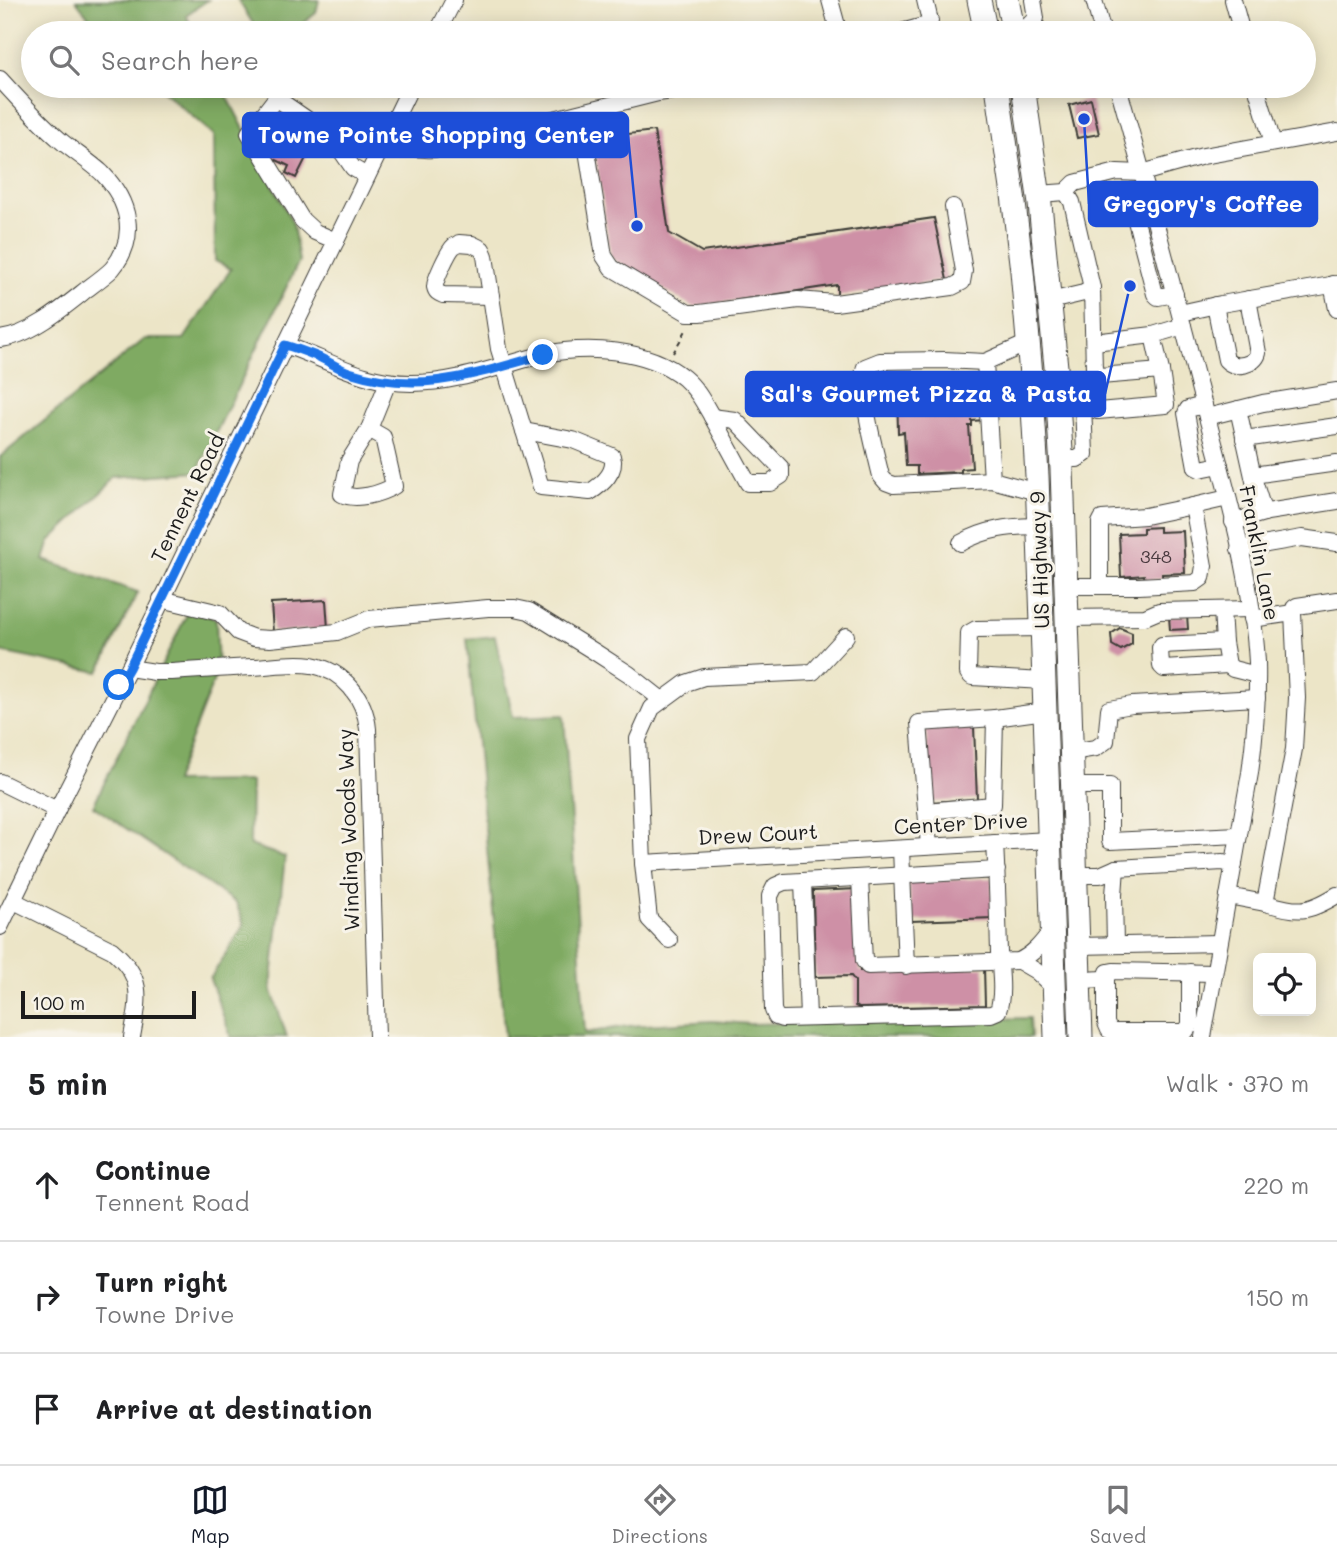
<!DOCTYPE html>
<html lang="en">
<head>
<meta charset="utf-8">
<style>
  :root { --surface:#fff; --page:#f6f6f6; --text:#202124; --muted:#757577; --line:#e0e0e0; --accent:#111827 }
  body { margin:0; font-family:Mali,sans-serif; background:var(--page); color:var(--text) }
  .controls { position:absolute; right:21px; bottom:21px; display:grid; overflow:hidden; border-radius:10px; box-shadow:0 4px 18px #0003 }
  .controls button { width:63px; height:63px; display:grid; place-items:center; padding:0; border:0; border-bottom:2px solid var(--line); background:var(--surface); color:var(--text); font:35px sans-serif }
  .scale { position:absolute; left:21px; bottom:18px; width:175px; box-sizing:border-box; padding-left:7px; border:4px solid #1c1c1c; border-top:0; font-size:19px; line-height:24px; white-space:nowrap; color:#1c1c1c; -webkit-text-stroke:5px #f7f3e8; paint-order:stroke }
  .stop { position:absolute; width:21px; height:21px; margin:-16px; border:5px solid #1a73e8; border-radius:50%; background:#fff }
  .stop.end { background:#1a73e8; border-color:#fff; box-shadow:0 2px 7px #0008 }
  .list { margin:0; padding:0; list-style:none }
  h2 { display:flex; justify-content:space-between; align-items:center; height:91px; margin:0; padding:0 28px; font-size:30px }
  h2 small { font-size:23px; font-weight:400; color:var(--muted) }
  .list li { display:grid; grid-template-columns:46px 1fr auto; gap:21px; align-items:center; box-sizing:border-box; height:112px; padding:0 28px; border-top:2px solid var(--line) }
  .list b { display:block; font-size:26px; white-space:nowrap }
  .list p { margin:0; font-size:23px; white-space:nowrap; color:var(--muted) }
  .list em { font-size:23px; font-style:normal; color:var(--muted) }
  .icon { flex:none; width:38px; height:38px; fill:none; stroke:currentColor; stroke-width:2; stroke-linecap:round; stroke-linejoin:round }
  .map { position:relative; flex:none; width:1337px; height:1037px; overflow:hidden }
  .search { position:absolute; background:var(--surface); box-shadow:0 4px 18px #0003; left:21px; right:21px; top:21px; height:77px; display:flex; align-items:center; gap:18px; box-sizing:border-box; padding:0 24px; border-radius:38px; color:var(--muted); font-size:26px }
  .sheet { height:427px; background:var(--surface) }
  nav { display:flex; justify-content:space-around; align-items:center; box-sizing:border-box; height:98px; border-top:2px solid var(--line); background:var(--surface); font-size:19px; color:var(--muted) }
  nav a { display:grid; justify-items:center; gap:4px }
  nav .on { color:var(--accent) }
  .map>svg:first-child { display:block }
  .forest { fill:#7faa62; stroke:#4e633f; stroke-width:2 }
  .building { fill:#ce90a6 }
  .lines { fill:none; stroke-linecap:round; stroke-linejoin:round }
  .minor-casing { stroke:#3b3a36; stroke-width:18 }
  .highway-casing { stroke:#3b3a36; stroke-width:25 }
  .path { stroke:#3b3a36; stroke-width:2; stroke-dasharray:5 5; stroke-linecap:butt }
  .minor { stroke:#fff; stroke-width:16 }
  .highway { stroke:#fff; stroke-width:23 }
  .route { stroke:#1a73e8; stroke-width:9 }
  .labels { text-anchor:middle; stroke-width:6; stroke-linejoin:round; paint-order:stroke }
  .number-label { font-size:18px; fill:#48393e }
  .street-label { font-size:21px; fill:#1c1c1c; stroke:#f7f3e8 }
  .leader { fill:none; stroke:#1d4ed8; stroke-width:2.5 }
  .callout-dot { fill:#1d4ed8; stroke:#f7f3e8; stroke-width:2.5 }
  .callout { fill:#1d4ed8; stroke:#1d4ed8; stroke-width:2.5 }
  .callout-label { font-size:23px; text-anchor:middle; font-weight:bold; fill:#fff }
</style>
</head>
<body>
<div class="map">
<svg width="1337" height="1037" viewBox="0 0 1337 1037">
  <rect width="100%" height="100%" fill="#f7f3e8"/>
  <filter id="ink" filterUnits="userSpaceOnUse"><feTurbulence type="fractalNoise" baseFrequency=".0143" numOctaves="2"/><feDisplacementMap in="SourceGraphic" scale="14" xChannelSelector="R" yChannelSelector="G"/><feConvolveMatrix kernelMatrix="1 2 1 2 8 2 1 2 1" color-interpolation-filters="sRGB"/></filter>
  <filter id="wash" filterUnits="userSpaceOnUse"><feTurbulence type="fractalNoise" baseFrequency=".00686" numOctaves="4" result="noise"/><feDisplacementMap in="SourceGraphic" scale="28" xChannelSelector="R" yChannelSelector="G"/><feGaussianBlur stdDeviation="1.57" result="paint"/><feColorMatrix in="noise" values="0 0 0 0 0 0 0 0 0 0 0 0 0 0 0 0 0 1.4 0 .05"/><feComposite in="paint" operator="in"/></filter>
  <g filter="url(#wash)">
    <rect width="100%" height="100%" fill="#ece5c7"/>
    <g class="forest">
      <polygon points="76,0 208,0 186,15 195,33 100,33"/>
      <polygon points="238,0 319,0 316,13 291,33 259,33"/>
      <polygon points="157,86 222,86 293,224 299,261 197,472 116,478 50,541 44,560 138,592 99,672 0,652 0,457 145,339 184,339 231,269 215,261 214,135"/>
      <polygon points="189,610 216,619 218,669 174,782 251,781 250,845 285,857 271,988 287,1037 231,1037 210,979 244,925 236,903 93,806"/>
      <polygon points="495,636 513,717 564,715 585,1033 628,1026 712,1021 750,1024 1030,1018 1031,1037 505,1037 467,639"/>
    </g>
    <g id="blocks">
      <g class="building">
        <polygon points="1091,99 1099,134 1077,138 1069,105"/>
        <polygon points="273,111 318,134 296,178 286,173 289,166 266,155 261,142 263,139 261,137"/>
        <polygon points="654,131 669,233 702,252 934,218 947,280 837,297 837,285 693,307 611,258 593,138"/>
        <polygon points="960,378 960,381 966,381 968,401 970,401 970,406 983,406 984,420 972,421 972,426 969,426 972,468 961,469 961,472 917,474 917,466 906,466 904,432 898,433 897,382"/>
        <polygon points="1159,527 1159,532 1183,531 1185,573 1162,574 1162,579 1145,580 1144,575 1121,577 1119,534 1143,533 1143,528"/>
        <polygon points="326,600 328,629 273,632 271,603"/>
        <polygon points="1187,615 1188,629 1170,630 1169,616"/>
        <polygon points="1120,628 1132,633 1132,644 1121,650 1112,645 1111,634"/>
        <polygon points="974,727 977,799 930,802 926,729"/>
        <polygon points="992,878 993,918 911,921 909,882"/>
        <polygon points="858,889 860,971 984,967 985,1005 859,1008 855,1006 855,981 851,976 815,977 813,891"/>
      </g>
    </g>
  </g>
  <g filter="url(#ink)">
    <use href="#blocks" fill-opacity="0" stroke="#3b3a36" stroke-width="2"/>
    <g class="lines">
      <defs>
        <g id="minor">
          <polyline points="830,0 839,33"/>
          <polyline points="1094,0 1103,33"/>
          <polyline points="1233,0 1242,33"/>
          <polyline points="437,33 454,0"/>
          <polyline points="898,33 927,25 930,21 925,0"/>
          <polyline points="1021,33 1036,18 1033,0"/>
          <path d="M0,79c19,21 38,42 60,61 14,12 29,21 42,33 27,28 37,64 10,96 -7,7 -17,14 -25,20 -24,19 -57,47 -87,50"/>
          <path d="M1118,86c28,100 55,201 81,301 23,88 53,185 58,275 1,37 -2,74 -7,111l-47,264"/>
          <polyline points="1256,86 1273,143"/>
          <polyline points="581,113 604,256 612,268 688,313 700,313 798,300 835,303 952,287 962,282 964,271 953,207"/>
          <path d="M384,141c18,6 32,9 50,8l224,-56 28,-4 51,-3"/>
          <polyline points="1066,192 1072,202 1092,288 1094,370 1100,376 1161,371 1166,405 1098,411 1083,404"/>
          <polyline points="1039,194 1066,192 1075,183 1117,172 1142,173 1203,156 1337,132"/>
          <polyline points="1151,207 1136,210 1135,217 1155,294 1158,297 1175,294"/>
          <polyline points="336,241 315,232 302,220 249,133 276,98 331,136 353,168 367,176"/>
          <path d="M459,243l13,1 10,5 3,7 6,40 -48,-1c-5,-2 -7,-3 -8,-8 -1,-6 14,-37 19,-41 2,-1 4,-2 5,-3z"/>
          <polyline points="1332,284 1337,309"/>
          <polyline points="491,296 499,349 524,431"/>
          <polyline points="1050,301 1084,293 1092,288"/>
          <path d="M1215,305l11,55c9,10 29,5 32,-7l-10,-54"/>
          <polyline points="1180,313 1221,304 1337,284"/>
          <polyline points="1153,335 1161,371"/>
          <polyline points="1094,342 1153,335 1183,326"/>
          <path d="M1028,343l-43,19 -41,-2 -64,1 -15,6c-8,17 11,88 16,109l5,6 8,3 98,-5 45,12"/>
          <path d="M285,345c44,15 78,38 126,38 46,0 87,-17 130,-28 45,-10 107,-7 143,23 13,11 20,25 28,39"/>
          <polyline points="985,362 992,480"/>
          <polyline points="1057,386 1080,396 1083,404 1085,454 1077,459 1061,459"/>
          <polyline points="1204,405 1188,409 1186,413 1196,467 1200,469 1220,465"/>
          <polyline points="1238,409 1254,481 1264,513"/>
          <polygon points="712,417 735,420 781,468 781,476 770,483 748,483"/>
          <polyline points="1207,417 1263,403 1337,391"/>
          <path d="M369,429l14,8 11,49c-14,8 -38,15 -52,8l7,-33z"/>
          <polyline points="369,429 388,382"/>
          <path d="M524,431l49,9 39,16c5,15 -9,28 -22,36l-49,-5z"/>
          <polyline points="1244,439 1337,426"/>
          <polyline points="1253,475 1337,463"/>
          <polyline points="1233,522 1267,512 1337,501"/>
          <path d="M961,543c24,-14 49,-17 78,-17"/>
          <polyline points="1239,549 1302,538 1337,543"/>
          <polyline points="1100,585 1100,523 1102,519 1145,516 1193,506"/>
          <polyline points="1066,586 1139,586 1195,583 1202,578 1204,566 1193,506 1228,498"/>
          <polyline points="161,599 220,613 238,632 254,638 270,639 337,632 369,619 488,608 515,608 529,611 595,652 629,674 662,700"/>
          <polyline points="1222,610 1224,642 1228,665 1233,669 1257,675"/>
          <polyline points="1293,613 1294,608 1297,606 1337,600"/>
          <polyline points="1067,618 1145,617 1159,611 1251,609"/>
          <polyline points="1042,628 976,629 969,633 968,673 972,677 1044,681"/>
          <polyline points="1224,642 1162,645 1160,648 1161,666 1164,669 1228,665"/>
          <path d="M129,668l26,4h17c27,-2 54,-4 81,-5 19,-1 40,-5 59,-2 32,6 53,33 56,64l9,308"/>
          <polyline points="1071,752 1096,748 1106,741 1109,709 1132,705 1257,698"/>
          <polyline points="0,782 57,810"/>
          <polyline points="1072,786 1110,786 1110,841 1239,835"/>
          <polyline points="926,811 993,805 995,718 1045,711"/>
          <path d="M995,843c2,36 3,72 4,109 1,19 5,41 -1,59l-7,3 -209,5 -6,-2 -3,-7 -3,-114 5,-10 9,-4 213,-12"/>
          <polyline points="929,846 919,723 995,718"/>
          <polyline points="901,849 906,966"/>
          <polyline points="643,863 1049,840"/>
          <polyline points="1076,875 1100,875 1116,868 1223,862 1234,865"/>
          <path d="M860,878l4,83 4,5 151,-5c15,-7 23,-18 33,-31"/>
          <polyline points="803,881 808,1018"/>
          <polyline points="1228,896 1265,903 1294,749 1297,698 1293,613 1252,619"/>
          <path d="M14,901l98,49c33,28 27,48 20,87"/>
          <path d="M1265,903c34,9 41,11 72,-8"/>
          <polyline points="0,927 57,810 129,668 411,86"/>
          <polyline points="669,940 649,919 643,863 638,739 652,708 686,683 704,677 813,672 846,636"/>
          <polyline points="1115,945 1114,895 1116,868"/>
          <polyline points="1078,946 1219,943"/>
          <polyline points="1019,961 1036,971 1054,988"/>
          <polyline points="1106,979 1108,972 1113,971 1214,973"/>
          <polyline points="1079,980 1106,979 1106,1023 1109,1030 1114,1032 1185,1032 1190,1025 1190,972"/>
        </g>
        <g id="highway">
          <polyline points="979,0 986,33"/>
          <polyline points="1007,0 1014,33"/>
          <polyline points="997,86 1013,195 1022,271 1031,375 1037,476 1056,1037"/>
          <polyline points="1023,86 1040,204 1056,367 1062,469 1081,1037"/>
        </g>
      </defs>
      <use href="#minor" class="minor-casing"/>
      <use href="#highway" class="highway-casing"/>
      <polyline class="path" points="673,353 688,327"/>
      <use href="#minor" class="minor"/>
      <use href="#highway" class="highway"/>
    </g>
  </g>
  <g class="lines" filter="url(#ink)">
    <path class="route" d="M119,685l10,-17 156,-323c10,3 21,7 31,11 11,4 21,12 33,16 71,23 127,2 194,-17"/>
  </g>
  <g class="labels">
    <g class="number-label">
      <text x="1156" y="563">348</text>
    </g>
    <g class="street-label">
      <text transform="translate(188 498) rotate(-64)" y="7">Tennent Road</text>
      <text transform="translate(1259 553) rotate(79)" y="7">Franklin Lane</text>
      <text transform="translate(1040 560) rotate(-92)" y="7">US Highway 9</text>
      <text transform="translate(961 824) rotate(-3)" y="7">Center Drive</text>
      <text transform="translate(349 830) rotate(-92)" y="7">Winding Woods Way</text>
      <text transform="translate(758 835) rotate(-3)" y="7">Drew Court</text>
    </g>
  </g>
  <path class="leader" d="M637 226L628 135M1084 119L1089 204M1130 286L1105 394"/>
  <g class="callout-dot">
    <circle cx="637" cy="226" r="7"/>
    <circle cx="1084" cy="119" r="7"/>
    <circle cx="1130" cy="286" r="7"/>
  </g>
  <g class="callout">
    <rect x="243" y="113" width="385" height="44" rx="7"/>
    <rect x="1089" y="182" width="228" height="44" rx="7"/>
    <rect x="746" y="372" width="359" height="44" rx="7"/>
  </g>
  <g class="callout-label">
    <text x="436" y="143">Towne Pointe Shopping Center</text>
    <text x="1203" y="212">Gregory's Coffee</text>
    <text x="926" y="402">Sal's Gourmet Pizza &amp; Pasta</text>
  </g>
</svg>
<div class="controls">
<button><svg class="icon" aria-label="locate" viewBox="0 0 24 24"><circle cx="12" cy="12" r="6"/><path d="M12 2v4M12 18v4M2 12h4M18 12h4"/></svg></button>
</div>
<div class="scale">100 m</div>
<div class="stop" style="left:119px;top:685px"></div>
<div class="stop end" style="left:543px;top:355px"></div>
<div class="search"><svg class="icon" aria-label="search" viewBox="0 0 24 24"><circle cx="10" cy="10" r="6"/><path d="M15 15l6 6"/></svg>Search here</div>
</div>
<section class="sheet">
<h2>5 min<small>Walk · 370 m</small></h2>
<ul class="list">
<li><svg class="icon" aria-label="ahead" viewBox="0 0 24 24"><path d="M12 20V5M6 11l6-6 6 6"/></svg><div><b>Continue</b><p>Tennent Road</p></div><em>220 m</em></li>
<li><svg class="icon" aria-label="right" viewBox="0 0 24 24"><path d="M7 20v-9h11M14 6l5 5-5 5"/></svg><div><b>Turn right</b><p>Towne Drive</p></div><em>150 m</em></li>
<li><svg class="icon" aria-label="arrive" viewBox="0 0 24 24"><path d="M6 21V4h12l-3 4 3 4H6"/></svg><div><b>Arrive at destination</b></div></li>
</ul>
</section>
<nav>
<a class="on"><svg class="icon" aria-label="map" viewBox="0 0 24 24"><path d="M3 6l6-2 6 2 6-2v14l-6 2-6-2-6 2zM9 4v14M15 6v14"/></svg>Map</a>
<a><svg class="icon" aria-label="directions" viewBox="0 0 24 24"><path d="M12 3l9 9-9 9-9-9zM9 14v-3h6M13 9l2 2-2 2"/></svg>Directions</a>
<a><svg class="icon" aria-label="saved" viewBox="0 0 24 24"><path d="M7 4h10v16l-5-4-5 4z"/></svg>Saved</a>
</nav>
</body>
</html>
